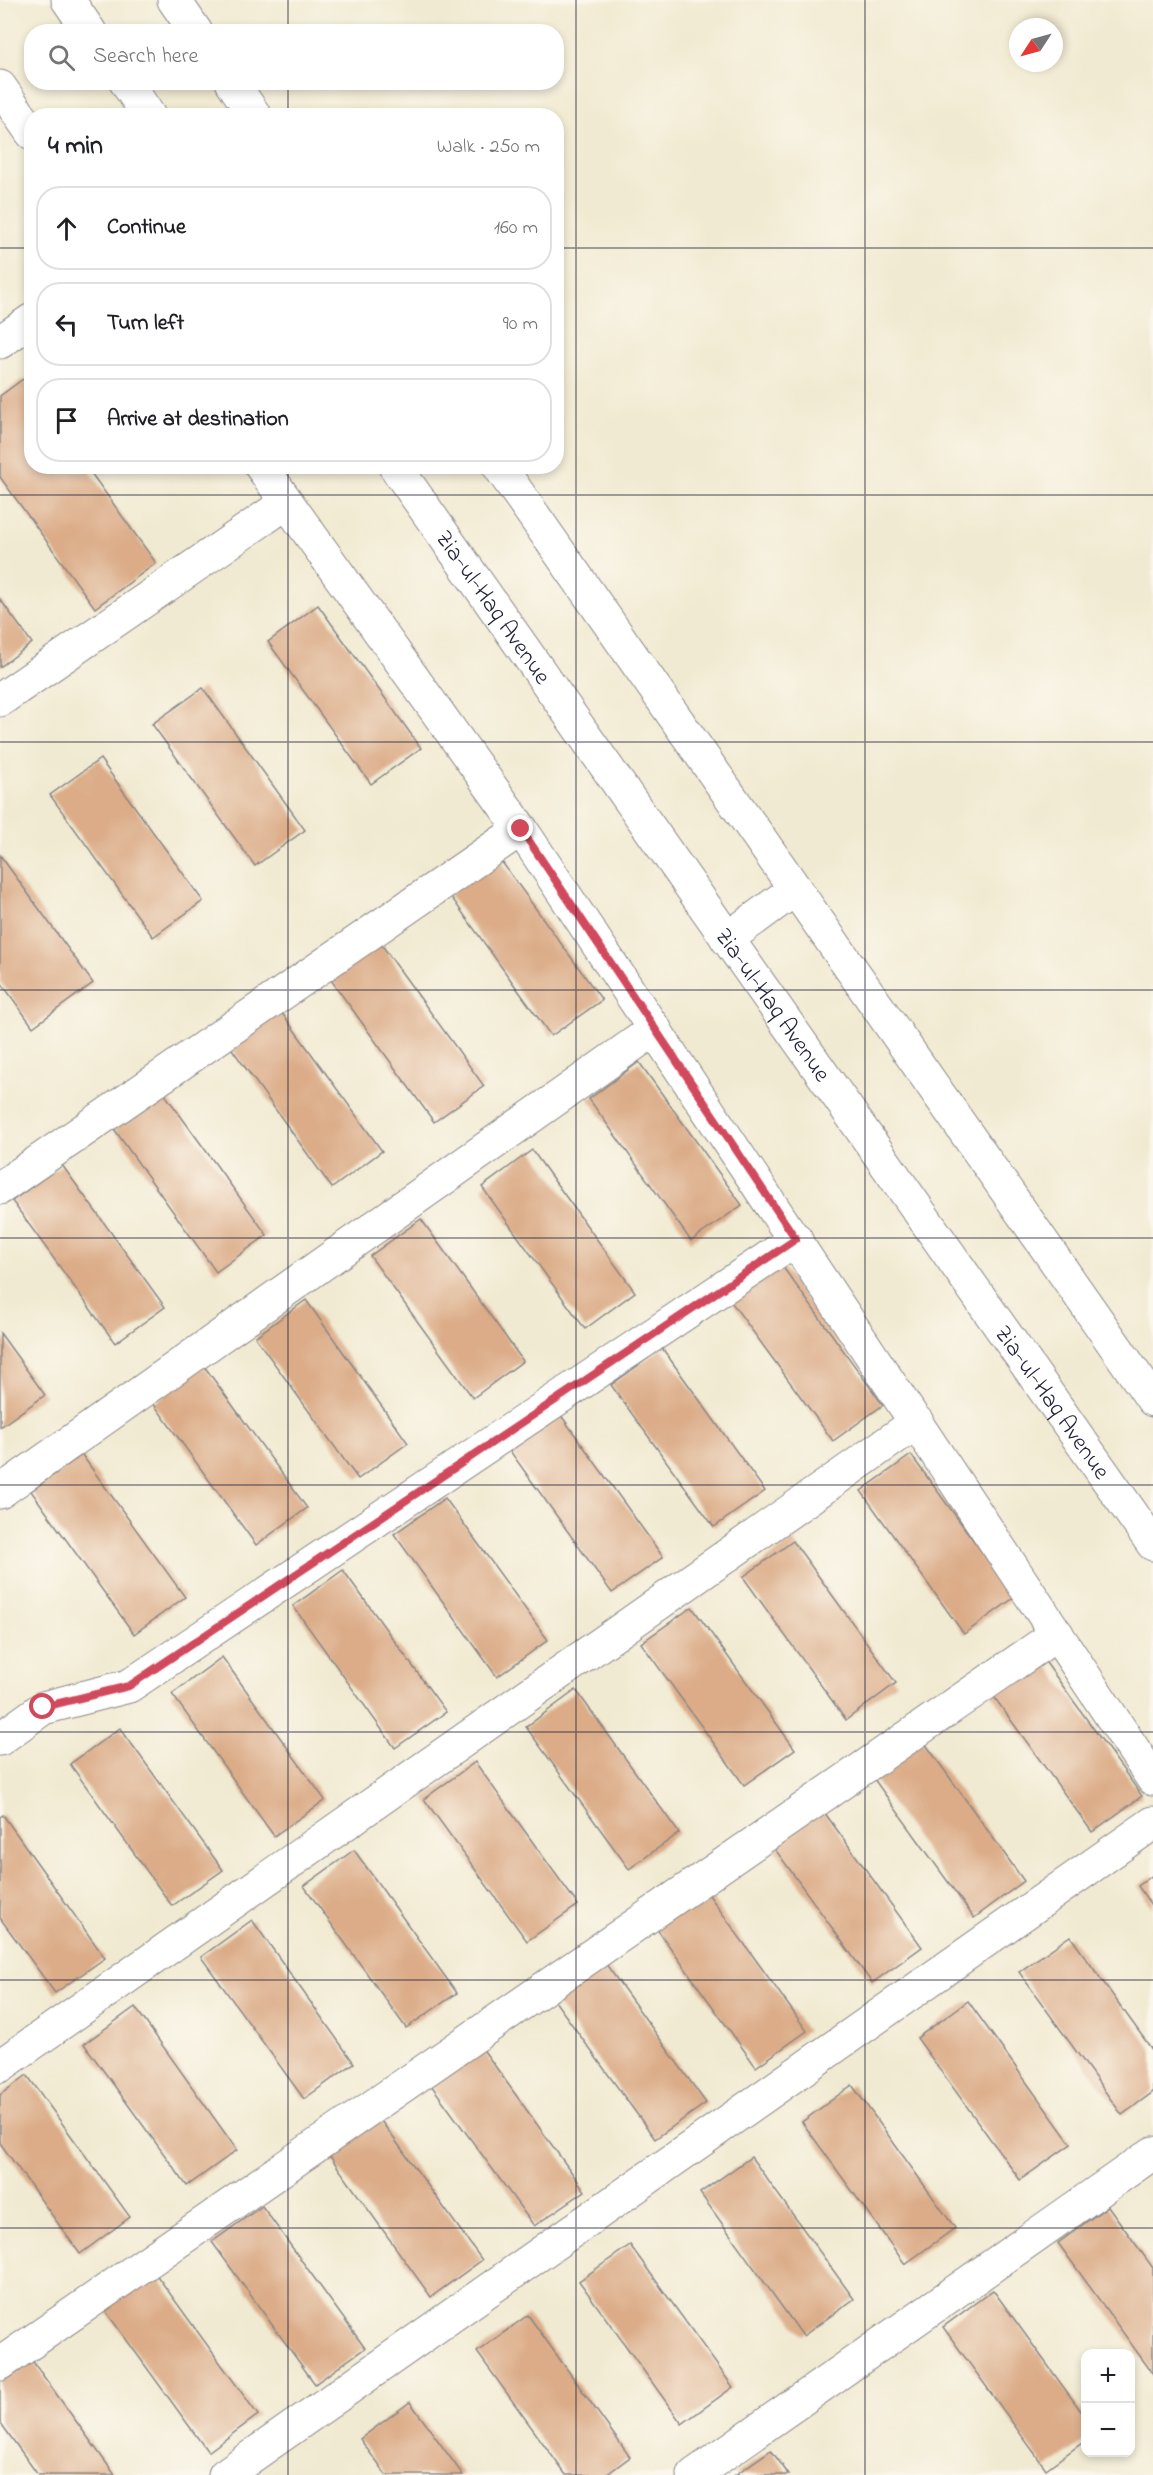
<!DOCTYPE html>
<html lang="en">
<head>
<meta charset="utf-8">
<style>
  :root { --surface:#fff; --page:#f6f6f6; --text:#202124; --muted:#757577; --line:#e0e0e0 }
  body { margin:0; font-family:"Indie Flower",sans-serif; background:var(--page); color:var(--text) }
  .controls { position:absolute; right:18px; bottom:18px; display:grid; overflow:hidden; border-radius:12px; box-shadow:0 3px 9px #0003 }
  .controls button { width:54px; height:54px; display:grid; place-items:center; padding:0; border:0; border-bottom:2px solid var(--line); background:var(--surface); color:var(--text); font:30px sans-serif }
  .compass { position:absolute; left:1009px; top:18px; width:54px; height:54px; border-radius:50%; background:var(--surface); box-shadow:0 3px 9px #0003; rotate:234deg }
  .stop { position:absolute; width:18px; height:18px; margin:-14px; border:4px solid #d1495b; border-radius:50%; background:#fff }
  .stop.end { background:#d1495b; border-color:#fff; box-shadow:0 2px 6px #0008 }
  .list { margin:0; padding:0; list-style:none }
  h2 { display:flex; justify-content:space-between; align-items:center; height:78px; margin:0; padding:0 24px; font-size:26px }
  h2 small { font-size:20px; font-weight:400; color:var(--muted) }
  .list li { display:grid; grid-template-columns:39px 1fr auto; gap:18px; align-items:center; box-sizing:border-box; height:84px; margin:0 12px 12px; padding:0 12px; border:2px solid var(--line); border-radius:24px }
  .list b { display:block; font-size:22px; white-space:nowrap }
  .list em { font-size:20px; font-style:normal; color:var(--muted) }
  .icon { flex:none; width:33px; height:33px; fill:none; stroke:currentColor; stroke-width:2; stroke-linecap:round; stroke-linejoin:round }
  .map { position:relative; flex:none; width:1153px; height:2475px; overflow:hidden }
  .search { position:absolute; background:var(--surface); box-shadow:0 3px 9px #0003; left:24px; top:24px; width:540px; height:66px; display:flex; align-items:center; gap:15px; box-sizing:border-box; padding:0 21px; border-radius:24px; color:var(--muted); font-size:22px }
  .panel { position:absolute; background:var(--surface); box-shadow:0 3px 9px #0003; left:24px; top:108px; width:540px; height:366px; border-radius:24px }
  .map>svg:first-child { display:block }
  .building { fill:#dbac87 }
  .lines { fill:none; stroke-linecap:round; stroke-linejoin:round }
  .minor-casing { stroke:#8a8686; stroke-width:35 }
  .minor { stroke:#fff; stroke-width:33 }
  .route { stroke:#d1495b; stroke-width:8 }
  .grid { fill:none; stroke:#22223b; stroke-width:1.5; stroke-opacity:0.55 }
  .labels { text-anchor:middle; stroke-width:6; stroke-linejoin:round; paint-order:stroke }
  .street-label { font-size:24px; fill:#22223b; stroke:#fbf7ec }
</style>
</head>
<body>
<div class="map">
<svg width="1153" height="2475" viewBox="0 0 1153 2475">
  <rect width="100%" height="100%" fill="#fbf7ec"/>
  <filter id="ink" filterUnits="userSpaceOnUse"><feTurbulence type="fractalNoise" baseFrequency=".0167" numOctaves="2"/><feDisplacementMap in="SourceGraphic" scale="12" xChannelSelector="R" yChannelSelector="G"/><feConvolveMatrix kernelMatrix="1 2 1 2 8 2 1 2 1" color-interpolation-filters="sRGB"/></filter>
  <filter id="wash" filterUnits="userSpaceOnUse"><feTurbulence type="fractalNoise" baseFrequency=".008" numOctaves="4" result="noise"/><feDisplacementMap in="SourceGraphic" scale="24" xChannelSelector="R" yChannelSelector="G"/><feGaussianBlur stdDeviation="1.35" result="paint"/><feColorMatrix in="noise" values="0 0 0 0 0 0 0 0 0 0 0 0 0 0 0 0 0 1.4 0 .05"/><feComposite in="paint" operator="in"/></filter>
  <g filter="url(#wash)">
    <rect width="100%" height="100%" fill="#f1ead2"/>
    <g id="blocks">
      <g class="building">
        <polygon points="23,379 32,391 32,466 86,466 156,563 95,608 0,477 0,396"/>
        <polygon points="0,599 32,643 0,667"/>
        <polygon points="318,605 421,748 371,784 268,642"/>
        <polygon points="203,688 305,830 255,866 152,724"/>
        <polygon points="100,759 203,901 153,937 50,795"/>
        <polygon points="0,855 93,983 33,1027 0,981"/>
        <polygon points="499,858 602,1000 551,1036 449,894"/>
        <polygon points="381,944 484,1086 434,1122 331,980"/>
        <polygon points="279,1009 382,1151 332,1188 229,1045"/>
        <polygon points="639,1062 742,1205 691,1241 589,1099"/>
        <polygon points="164,1093 267,1235 216,1272 114,1129"/>
        <polygon points="532,1150 635,1292 585,1329 482,1187"/>
        <polygon points="62,1165 165,1307 115,1343 12,1201"/>
        <polygon points="421,1219 523,1361 473,1398 370,1256"/>
        <polygon points="780,1263 883,1405 833,1441 729,1299"/>
        <polygon points="306,1300 408,1443 358,1479 255,1337"/>
        <polygon points="0,1333 45,1395 0,1427"/>
        <polygon points="662,1348 765,1491 714,1527 611,1385"/>
        <polygon points="204,1366 307,1508 256,1545 153,1403"/>
        <polygon points="560,1414 663,1557 612,1593 510,1451"/>
        <polygon points="82,1455 185,1597 134,1634 31,1491"/>
        <polygon points="911,1455 1015,1597 964,1634 861,1491"/>
        <polygon points="445,1498 548,1640 497,1677 394,1534"/>
        <polygon points="793,1541 896,1683 846,1720 743,1577"/>
        <polygon points="343,1570 446,1712 395,1748 293,1606"/>
        <polygon points="692,1607 795,1749 744,1785 641,1643"/>
        <polygon points="1039,1653 1142,1796 1092,1832 989,1690"/>
        <polygon points="222,1657 325,1800 274,1836 172,1694"/>
        <polygon points="576,1690 679,1833 629,1869 526,1727"/>
        <polygon points="120,1728 223,1870 172,1906 70,1764"/>
        <polygon points="922,1739 1024,1881 974,1918 871,1775"/>
        <polygon points="475,1762 578,1905 527,1941 424,1799"/>
        <polygon points="819,1805 922,1947 872,1983 769,1841"/>
        <polygon points="3,1815 105,1958 55,1993 0,1918 0,1817"/>
        <polygon points="354,1850 457,1993 406,2028 304,1886"/>
        <polygon points="1153,1875 1153,1908 1138,1886"/>
        <polygon points="704,1888 807,2031 756,2067 654,1925"/>
        <polygon points="252,1920 354,2063 304,2099 201,1957"/>
        <polygon points="1070,1936 1153,2051 1153,2092 1122,2115 1019,1972"/>
        <polygon points="603,1960 706,2103 655,2139 552,1997"/>
        <polygon points="968,2001 1071,2144 1020,2180 917,2038"/>
        <polygon points="135,2007 237,2150 187,2186 84,2044"/>
        <polygon points="482,2048 585,2191 534,2226 431,2085"/>
        <polygon points="27,2075 130,2217 80,2254 0,2143 0,2095"/>
        <polygon points="852,2085 955,2228 905,2264 802,2122"/>
        <polygon points="379,2118 482,2260 431,2297 329,2155"/>
        <polygon points="751,2157 854,2299 803,2336 700,2193"/>
        <polygon points="262,2206 365,2348 315,2384 212,2242"/>
        <polygon points="1108,2206 1153,2268 1153,2374 1058,2243"/>
        <polygon points="630,2245 733,2387 682,2424 579,2281"/>
        <polygon points="155,2273 258,2415 208,2452 104,2309"/>
        <polygon points="993,2290 1086,2418 1086,2440 1046,2469 943,2327"/>
        <polygon points="528,2315 630,2457 606,2475 566,2475 477,2352"/>
        <polygon points="31,2359 115,2475 38,2475 0,2422 0,2381"/>
        <polygon points="410,2402 463,2475 386,2475 360,2439"/>
        <polygon points="771,2450 789,2475 735,2475"/>
      </g>
    </g>
  </g>
  <g filter="url(#ink)">
    <use href="#blocks" fill-opacity="0" stroke="#8a8686" stroke-width="1.5"/>
    <g class="lines">
      <defs>
        <g id="minor">
          <polyline points="68,0 90,32"/>
          <polyline points="174,0 196,32"/>
          <polyline points="126,82 149,116"/>
          <polyline points="232,82 255,116"/>
          <polyline points="0,87 32,133"/>
          <polyline points="0,342 32,320"/>
          <polyline points="261,466 521,829 1153,1779"/>
          <path id="s1" d="M395,466l758,1078"/>
          <polyline points="499,466 1153,1400"/>
          <polyline points="0,700 286,503"/>
          <polyline points="727,939 795,889"/>
          <polyline points="0,1188 521,829"/>
          <polyline points="0,1492 655,1029"/>
          <polyline points="0,1739 43,1708 129,1686 796,1239"/>
          <polyline points="0,2066 917,1422"/>
          <polyline points="0,2364 1057,1634"/>
          <polyline points="225,2475 1153,1823"/>
          <polyline points="694,2475 1153,2153"/>
        </g>
      </defs>
      <use href="#minor" class="minor-casing"/>
      <use href="#minor" class="minor"/>
    </g>
  </g>
  <g class="lines" filter="url(#ink)">
    <polyline class="route" points="43,1707 129,1686 796,1239 521,829"/>
  </g>
  <path class="grid" d="M288,0v32M576,0v2475M865,0v2475M288,82v34M0,248h32M556,248h597M288,466v2009M0,495h1153M0,742h1153M0,990h1153M0,1238h1153M0,1485h1153M0,1732h1153M0,1980h1153M0,2228h1153"/>
  <g class="labels">
    <g class="street-label">
      <text dy="8" stroke="none"><textPath href="#s1" startOffset="172">Zia-ul-Haq Avenue</textPath></text>
      <text dy="8" stroke="none"><textPath href="#s1" startOffset="658">Zia-ul-Haq Avenue</textPath></text>
      <text dy="8" stroke="none"><textPath href="#s1" startOffset="1144">Zia-ul-Haq Avenue</textPath></text>
    </g>
  </g>
</svg>
<div class="controls">
<button>+</button>
<button>−</button>
</div>
<svg class="compass" viewBox="-18 -18 36 36"><path d="M0-13l5 13h-10z" fill="#e53935"/><path d="M0 13l5-13h-10z" fill="#757577"/></svg>
<div class="stop" style="left:43px;top:1707px"></div>
<div class="stop end" style="left:521px;top:829px"></div>
<div class="search"><svg class="icon" aria-label="search" viewBox="0 0 24 24"><circle cx="10" cy="10" r="6"/><path d="M15 15l6 6"/></svg>Search here</div>
<section class="panel">
<h2>4 min<small>Walk · 250 m</small></h2>
<ul class="list">
<li><svg class="icon" aria-label="ahead" viewBox="0 0 24 24"><path d="M12 20V5M6 11l6-6 6 6"/></svg><div><b>Continue</b></div><em>160 m</em></li>
<li><svg class="icon" aria-label="left" viewBox="0 0 24 24"><path d="M17 20v-9H6M10 6l-5 5 5 5"/></svg><div><b>Turn left</b></div><em>90 m</em></li>
<li><svg class="icon" aria-label="arrive" viewBox="0 0 24 24"><path d="M6 21V4h12l-3 4 3 4H6"/></svg><div><b>Arrive at destination</b></div></li>
</ul>
</section>
</div>
</body>
</html>
